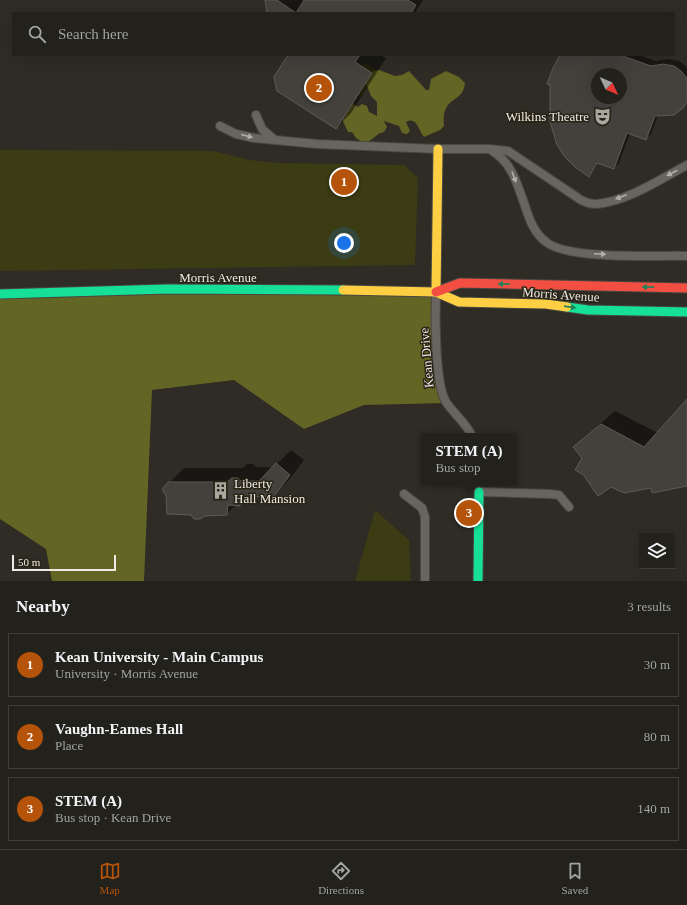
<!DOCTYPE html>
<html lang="en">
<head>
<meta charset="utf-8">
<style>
  :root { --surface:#22211c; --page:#2a2925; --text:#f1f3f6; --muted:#a2a3a3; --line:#3f3e3b; --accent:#b45309 }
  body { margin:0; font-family:"Times New Roman",serif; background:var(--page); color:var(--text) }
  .controls { position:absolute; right:12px; bottom:12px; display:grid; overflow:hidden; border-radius:0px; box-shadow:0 4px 16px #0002 }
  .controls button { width:36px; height:36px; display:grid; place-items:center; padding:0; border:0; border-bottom:1px solid var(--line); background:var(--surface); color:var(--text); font:20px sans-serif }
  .compass { position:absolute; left:591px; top:68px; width:36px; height:36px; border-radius:50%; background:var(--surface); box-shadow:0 4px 16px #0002; rotate:134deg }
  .scale { position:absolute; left:12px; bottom:10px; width:104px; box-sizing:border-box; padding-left:4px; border:2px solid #eeebe3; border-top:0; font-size:11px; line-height:14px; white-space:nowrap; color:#eeebe3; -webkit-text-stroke:3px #282417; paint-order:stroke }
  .you { position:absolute; left:344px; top:243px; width:14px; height:14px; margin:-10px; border:3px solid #fff; border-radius:50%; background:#1a73e8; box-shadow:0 0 0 6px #1a73e833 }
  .badge { display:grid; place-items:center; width:26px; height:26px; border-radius:50%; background:var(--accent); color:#fff; font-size:13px; font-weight:700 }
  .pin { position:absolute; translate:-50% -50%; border:2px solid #fff; box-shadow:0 1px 4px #0006 }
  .popup { position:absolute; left:421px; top:433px; width:96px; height:52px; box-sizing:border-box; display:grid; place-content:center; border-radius:0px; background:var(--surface); filter:drop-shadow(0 1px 3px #0005); font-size:13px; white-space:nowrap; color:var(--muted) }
  .popup b { font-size:15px; color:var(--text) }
  .popup::after { content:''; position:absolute; left:50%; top:100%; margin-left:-8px; border:8px solid transparent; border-top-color:var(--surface) }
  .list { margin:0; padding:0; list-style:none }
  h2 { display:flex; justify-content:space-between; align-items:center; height:52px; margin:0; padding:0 16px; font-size:17px }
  h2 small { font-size:13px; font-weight:400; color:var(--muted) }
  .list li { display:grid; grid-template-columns:26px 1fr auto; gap:12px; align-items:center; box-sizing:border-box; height:64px; margin:0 8px 8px; padding:0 8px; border:1px solid var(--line); border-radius:0px }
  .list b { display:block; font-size:15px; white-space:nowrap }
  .list p { margin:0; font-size:13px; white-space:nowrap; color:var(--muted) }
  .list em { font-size:13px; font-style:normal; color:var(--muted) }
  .icon { flex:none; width:22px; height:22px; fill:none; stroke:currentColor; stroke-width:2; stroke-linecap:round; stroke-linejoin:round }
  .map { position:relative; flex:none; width:687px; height:581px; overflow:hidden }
  .search { position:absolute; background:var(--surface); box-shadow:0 4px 16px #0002; left:12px; right:12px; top:12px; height:44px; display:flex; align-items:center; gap:10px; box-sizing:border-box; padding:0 14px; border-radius:0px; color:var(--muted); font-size:15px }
  .sheet { height:268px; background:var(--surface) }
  nav { display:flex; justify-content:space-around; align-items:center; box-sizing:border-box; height:56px; border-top:1px solid var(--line); background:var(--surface); font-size:11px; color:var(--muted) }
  nav a { display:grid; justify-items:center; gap:2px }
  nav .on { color:var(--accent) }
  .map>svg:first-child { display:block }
  .green { fill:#3b3c13 }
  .forest { fill:#626524 }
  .shadow { fill:#0007; fill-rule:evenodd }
  .building { fill:#43413c; stroke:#5d5b55; fill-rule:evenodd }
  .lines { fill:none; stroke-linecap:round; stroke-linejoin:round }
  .lane-casing { stroke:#494741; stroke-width:10 }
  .fast-casing { stroke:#494741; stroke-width:11 }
  .slow-casing { stroke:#494741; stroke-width:11 }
  .jam-casing { stroke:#494741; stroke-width:11 }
  .lane { stroke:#686560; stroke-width:8 }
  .fast { stroke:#16e098; stroke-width:9 }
  .slow { stroke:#ffcf43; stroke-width:9 }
  .jam { stroke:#f24e42; stroke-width:9 }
  .oneway { fill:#b2afa8 }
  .oneway2 { fill:#1f8258 }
  .labels { text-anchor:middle; stroke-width:3; stroke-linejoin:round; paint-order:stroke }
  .poi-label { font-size:13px; fill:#eeebe3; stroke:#282417; text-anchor:end }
  .street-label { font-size:13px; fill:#eeebe3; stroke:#282417 }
</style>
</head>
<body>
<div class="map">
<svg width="687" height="581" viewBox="0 0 687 581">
  <rect width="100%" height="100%" fill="#2e2c25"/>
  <g class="green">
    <polygon points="364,63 377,71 362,96 358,94 361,67"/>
    <polygon points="0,150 213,151 249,160 279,163 404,165 418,178 415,265 0,271"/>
    <polygon points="375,510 409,540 411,581 355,581"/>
  </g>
  <g class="forest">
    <path d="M379,70l16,6 7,-1 7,-4 17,19h3l2,-11 15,-8 13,6 6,6c-2,22 -24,11 -21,43l-4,4 -16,7c-6,-7 -7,-21 -18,-15l4,9 -3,3 -5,-1 -3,-7 -15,-5 3,6 -3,5c-8,1 -11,9 -20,11l-8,-5 -4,-6h-4l-7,-15 11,-14 6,4 4,-3 5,2 2,6 8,4v-14l-6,-6 -5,-13 7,-12z"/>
    <polygon points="436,292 435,315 447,403 364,405 304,429 234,380 152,390 144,581 52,581 46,549 0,519 0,294"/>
  </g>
  <g class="shadow">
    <polygon points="266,0 423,0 415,13 268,13"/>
    <polygon points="289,55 380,55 386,58 351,113 336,128"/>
    <path d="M562,55h77l17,6 13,-2 10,2 8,6v36l-4,4 -25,8 -7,19 -6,5 -15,-6 -11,30 -5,5 -15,-6 -10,14 -31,-31 -5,-12 -3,-20 1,-29zM597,74h24v24h-24z"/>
    <polygon points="687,400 687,485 652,487 583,458 574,447 615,411 658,433"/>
    <polygon points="291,450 304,460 289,480 274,495 254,496 248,502 236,505 226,514 191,514 167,495 164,488 184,468 243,468 247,464 253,464 256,467 274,467"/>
  </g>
  <g class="building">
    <polygon points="265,0 277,0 296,13 304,0 408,0 416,5 411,13 267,13"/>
    <polygon points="288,55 360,55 355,62 372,73 336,129 277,91 274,77"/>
    <path d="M560,55h60l31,11 12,-2 11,2 7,5 6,7v24l-4,6 -9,7 -19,1 -9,24 -19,-7 -13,36 -17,-6 -8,14 -14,-10 -10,-10 -8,-12 -7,-23v-37l-3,-1 6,-16zM597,74h24v24h-24z"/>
    <polygon points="687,399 687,486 652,493 651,488 624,493 611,487 598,496 584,476 584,475 575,470 582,458 573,447 601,424 644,447"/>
    <polygon points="276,463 290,475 274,496 248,497 248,503 240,503 240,506 228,505 227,515 205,516 200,519 194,519 191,515 167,514 166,495 163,492 163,488 168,482 227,482 232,478 238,478 241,481 259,481"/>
  </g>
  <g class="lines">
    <defs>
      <g id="lane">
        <polyline points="256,115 262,129 275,140"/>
        <path d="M220,126l16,8 18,4 63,6 121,5h51l19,2 73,49c4,2 10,4 15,4 32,-3 63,-24 91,-39"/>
        <path d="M491,150c21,13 25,31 33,53 5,15 9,29 22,39 22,18 110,13 141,14"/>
        <path d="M436,293c-1,24 -1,91 10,109 8,12 20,21 26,34"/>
        <polyline points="481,492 550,494 559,495 569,507"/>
        <polyline points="404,494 422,508 425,517 425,581"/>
      </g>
      <g id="fast">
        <polyline points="0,294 167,289 343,290"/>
        <polyline points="567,307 588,310 687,312"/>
        <polyline points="478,581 479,492"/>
      </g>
      <g id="slow">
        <polyline points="343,290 436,292 459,302 546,304 567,307"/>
        <polyline points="436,292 438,149"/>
      </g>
      <polyline id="jam" points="436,292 460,283 687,288"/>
    </defs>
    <use href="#lane" class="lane-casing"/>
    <use href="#fast" class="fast-casing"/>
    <use href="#slow" class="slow-casing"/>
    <use href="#jam" class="jam-casing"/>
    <use href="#lane" class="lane"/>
    <use href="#fast" class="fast"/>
    <use href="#slow" class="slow"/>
    <use href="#jam" class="jam"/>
  </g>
  <defs><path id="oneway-solid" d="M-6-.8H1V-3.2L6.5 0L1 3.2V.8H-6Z"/></defs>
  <g class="oneway">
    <use href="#oneway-solid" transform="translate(247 136) rotate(14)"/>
    <use href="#oneway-solid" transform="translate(672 173) rotate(153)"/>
    <use href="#oneway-solid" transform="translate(514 177) rotate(70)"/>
    <use href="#oneway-solid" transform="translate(621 197) rotate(159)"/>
    <use href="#oneway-solid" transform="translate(600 254) rotate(2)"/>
  </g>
  <g class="oneway2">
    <use href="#oneway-solid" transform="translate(504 284) rotate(-179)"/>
    <use href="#oneway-solid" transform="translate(648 287) rotate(-179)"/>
    <use href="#oneway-solid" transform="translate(570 307) rotate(8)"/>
  </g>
  <defs>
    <symbol id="theatre-bare" viewBox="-9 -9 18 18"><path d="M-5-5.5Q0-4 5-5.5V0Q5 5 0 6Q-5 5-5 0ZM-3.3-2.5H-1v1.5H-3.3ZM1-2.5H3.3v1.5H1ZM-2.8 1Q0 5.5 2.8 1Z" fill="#aba8a0" stroke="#282417" stroke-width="2.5" paint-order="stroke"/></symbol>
    <symbol id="building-bare" viewBox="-9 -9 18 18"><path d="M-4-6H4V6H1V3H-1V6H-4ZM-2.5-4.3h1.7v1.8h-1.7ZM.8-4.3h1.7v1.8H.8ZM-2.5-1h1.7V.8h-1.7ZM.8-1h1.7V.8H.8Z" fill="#aba8a0" stroke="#282417" stroke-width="2.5" paint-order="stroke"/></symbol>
  </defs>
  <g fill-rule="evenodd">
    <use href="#theatre-bare" x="590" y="104" width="25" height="25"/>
    <use href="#building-bare" x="208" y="478" width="25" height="25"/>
  </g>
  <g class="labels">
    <g class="poi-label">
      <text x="589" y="121">Wilkins Theatre</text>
      <text x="234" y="488" text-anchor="start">Liberty<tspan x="234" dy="15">Hall Mansion</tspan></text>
    </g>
    <g class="street-label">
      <text x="218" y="282">Morris Avenue</text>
      <text transform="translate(561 294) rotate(4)" y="5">Morris Avenue</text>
      <text transform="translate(426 358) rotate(-95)" y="5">Kean Drive</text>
    </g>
  </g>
</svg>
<div class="controls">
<button><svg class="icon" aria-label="layers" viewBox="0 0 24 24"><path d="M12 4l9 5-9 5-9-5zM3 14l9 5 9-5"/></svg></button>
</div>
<svg class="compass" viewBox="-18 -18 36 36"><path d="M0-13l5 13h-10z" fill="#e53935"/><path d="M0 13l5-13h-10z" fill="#a2a3a3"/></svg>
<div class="scale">50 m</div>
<div class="you"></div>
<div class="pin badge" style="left:344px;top:182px">1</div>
<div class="pin badge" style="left:319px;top:88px">2</div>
<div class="pin badge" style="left:469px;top:513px">3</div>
<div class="popup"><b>STEM (A)</b>Bus stop</div>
<div class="search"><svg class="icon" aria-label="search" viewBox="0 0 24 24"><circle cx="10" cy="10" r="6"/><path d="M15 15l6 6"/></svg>Search here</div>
</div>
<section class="sheet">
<h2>Nearby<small>3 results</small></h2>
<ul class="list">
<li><span class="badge">1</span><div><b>Kean University - Main Campus</b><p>University · Morris Avenue</p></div><em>30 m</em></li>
<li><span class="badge">2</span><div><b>Vaughn-Eames Hall</b><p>Place</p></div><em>80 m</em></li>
<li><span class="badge">3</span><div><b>STEM (A)</b><p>Bus stop · Kean Drive</p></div><em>140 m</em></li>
</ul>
</section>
<nav>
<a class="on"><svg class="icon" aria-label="map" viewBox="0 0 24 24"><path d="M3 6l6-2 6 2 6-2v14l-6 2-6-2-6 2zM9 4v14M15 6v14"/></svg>Map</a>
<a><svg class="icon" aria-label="directions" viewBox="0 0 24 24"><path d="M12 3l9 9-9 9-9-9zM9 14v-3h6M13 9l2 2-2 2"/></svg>Directions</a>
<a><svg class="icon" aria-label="saved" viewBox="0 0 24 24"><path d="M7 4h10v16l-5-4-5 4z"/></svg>Saved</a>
</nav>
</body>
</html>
